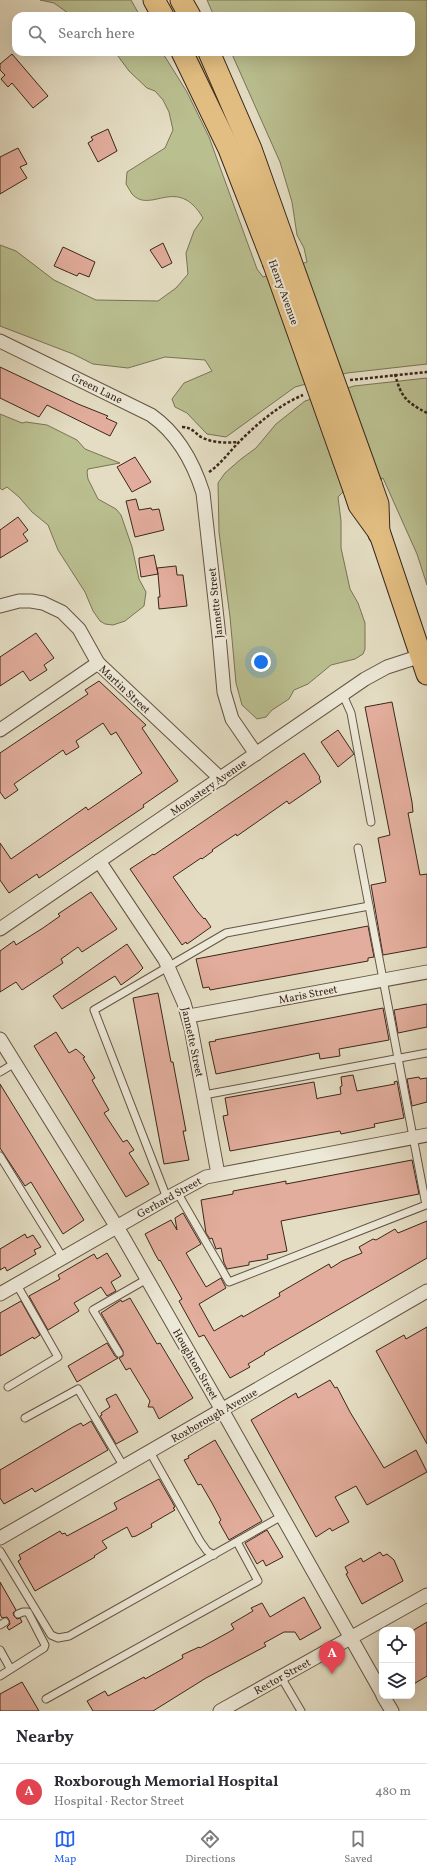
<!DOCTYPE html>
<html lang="en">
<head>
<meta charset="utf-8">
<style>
  :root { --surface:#fff; --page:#f7f7f7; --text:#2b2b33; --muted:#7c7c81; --line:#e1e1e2; --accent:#2563eb }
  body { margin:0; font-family:Vollkorn,serif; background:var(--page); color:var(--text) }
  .controls { position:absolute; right:12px; bottom:12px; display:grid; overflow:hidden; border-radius:8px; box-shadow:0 4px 16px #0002 }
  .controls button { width:36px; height:36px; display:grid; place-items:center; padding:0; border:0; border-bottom:1px solid var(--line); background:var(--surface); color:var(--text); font:20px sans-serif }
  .you { position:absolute; left:261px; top:662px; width:14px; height:14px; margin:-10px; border:3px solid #fff; border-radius:50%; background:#1a73e8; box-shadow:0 0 0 6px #1a73e833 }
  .badge { display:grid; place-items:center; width:26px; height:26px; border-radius:50%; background:var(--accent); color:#fff; font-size:13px; font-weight:700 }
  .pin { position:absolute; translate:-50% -33px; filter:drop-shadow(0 1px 2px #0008) }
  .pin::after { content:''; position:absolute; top:21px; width:14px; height:12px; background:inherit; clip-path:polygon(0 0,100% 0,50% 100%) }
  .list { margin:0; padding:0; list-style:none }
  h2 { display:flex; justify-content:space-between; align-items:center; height:52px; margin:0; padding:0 16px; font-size:17px }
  h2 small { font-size:13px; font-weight:400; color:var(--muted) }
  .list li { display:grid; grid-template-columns:26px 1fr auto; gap:12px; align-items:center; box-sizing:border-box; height:56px; padding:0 16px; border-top:1px solid var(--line) }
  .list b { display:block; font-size:15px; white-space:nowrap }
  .list p { margin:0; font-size:13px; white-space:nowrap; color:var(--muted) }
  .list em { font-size:13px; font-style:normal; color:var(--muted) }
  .icon { flex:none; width:22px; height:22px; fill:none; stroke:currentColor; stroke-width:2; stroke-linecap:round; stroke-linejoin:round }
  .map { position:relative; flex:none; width:427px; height:1711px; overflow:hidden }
  .search { position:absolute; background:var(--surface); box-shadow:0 4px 16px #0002; left:12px; right:12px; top:12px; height:44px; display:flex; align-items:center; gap:10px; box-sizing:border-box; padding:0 14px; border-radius:12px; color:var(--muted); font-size:15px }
  .sheet { height:108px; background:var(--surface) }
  nav { display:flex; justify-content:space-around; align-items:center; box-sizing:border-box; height:56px; border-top:1px solid var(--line); background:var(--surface); font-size:11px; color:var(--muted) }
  nav a { display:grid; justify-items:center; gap:2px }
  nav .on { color:var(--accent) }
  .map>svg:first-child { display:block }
  .green { fill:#babf90; stroke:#7a7356 }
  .building { fill:#e2ad9c; stroke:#3b271b }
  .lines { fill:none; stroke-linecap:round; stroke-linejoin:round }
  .service-casing { stroke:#655445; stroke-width:9 }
  .minor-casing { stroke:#655445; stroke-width:15 }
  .primary-casing { stroke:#3b271b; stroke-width:23 }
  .path { stroke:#3b271b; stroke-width:2.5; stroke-dasharray:3 2; stroke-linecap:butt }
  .service { stroke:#ede9d8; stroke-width:7 }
  .minor { stroke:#ede9d8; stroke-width:13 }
  .primary { stroke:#e2be82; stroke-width:21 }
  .primary-bridge-casing { stroke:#3b271b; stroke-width:23; stroke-linecap:butt }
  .primary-bridge { stroke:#e2be82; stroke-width:21 }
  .labels { text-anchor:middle; stroke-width:4; stroke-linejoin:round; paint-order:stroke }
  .street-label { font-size:11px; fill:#3b271b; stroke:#ede9d8 }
</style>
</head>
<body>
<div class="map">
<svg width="427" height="1711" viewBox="0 0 427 1711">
  <rect width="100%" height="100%" fill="#e4ddc3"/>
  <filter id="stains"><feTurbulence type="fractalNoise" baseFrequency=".005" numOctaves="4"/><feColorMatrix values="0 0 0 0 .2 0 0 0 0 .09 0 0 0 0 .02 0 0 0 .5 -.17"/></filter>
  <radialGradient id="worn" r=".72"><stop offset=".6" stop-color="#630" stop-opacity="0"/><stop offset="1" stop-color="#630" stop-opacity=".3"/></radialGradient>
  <g class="green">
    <polygon points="40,0 131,0 140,16 72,16 54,3"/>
    <path d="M207,0h220v364l-80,9 -52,14 -69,50 -19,-3 -20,-21 -12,-6 -3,-8 12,-16 28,-12 -7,-11 -40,-3 -37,11 -35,-4 -20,-10 -73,-28v-81l16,6 38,29 42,20 62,1 18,-13 12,-14 -2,-21 8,-22 9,-13c-26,-44 -52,-3 -71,-24 -2,-3 -4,-7 -6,-10l1,-12 38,-24 8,-18 -4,-18 -6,-12 -8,-9 -8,-3 -18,-17 -14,-19h47l25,40 22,45 48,132 6,8 44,-15 -3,-14 -7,-13 -5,-33 -12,-40 -49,-110h180v-36h-197z"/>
    <polygon points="191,52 201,52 238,145"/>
    <polygon points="427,378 427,585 417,554 383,478 344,491 338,497 341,521 341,548 350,589 358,603 365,623 365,649 363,654 355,659 331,665 308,684 294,690 289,699 272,710 266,717 257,719 242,705 236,683 230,617 219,532 218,483 225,473 241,459 256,448 276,424 305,401 354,386"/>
    <polygon points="0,414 22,423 26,422 47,425 77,440 85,449 120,463 88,469 87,472 88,479 98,499 116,509 121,515 132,547 139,579 146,592 144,606 125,621 113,625 105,624 100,621 93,611 85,592 58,550 48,525 32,512 19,497 7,487 2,490 0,488"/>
  </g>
  <g class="building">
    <polygon points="12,54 48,96 33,108 12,83 8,87 1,79 5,75 0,70 0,64"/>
    <polygon points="108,129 117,151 98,162 88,143 93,140 91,137"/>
    <polygon points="18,148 27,164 20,167 27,178 0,194 0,157"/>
    <polygon points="163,243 172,263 162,268 150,250"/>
    <polygon points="63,247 95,262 89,277 79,273 77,276 54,266"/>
    <polygon points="0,367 78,404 108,416 106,418 117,423 110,436 47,405 39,417 0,398"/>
    <polygon points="135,457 151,482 132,492 117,467"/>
    <polygon points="136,499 139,510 151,508 152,510 159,509 164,530 135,537 126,501"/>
    <polygon points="18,517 28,530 23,534 28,541 0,558 0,530"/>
    <polygon points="154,555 158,574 157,568 176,566 177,575 183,575 187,606 159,609 158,597 160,597 158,574 141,577 139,562 139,558"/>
    <polygon points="36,633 54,658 44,665 47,670 30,681 23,671 0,686 0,657"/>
    <polygon points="99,681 146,725 142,728 178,781 143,805 144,807 39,878 37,874 9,893 0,880 0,843 11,859 86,807 88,810 142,773 116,732 111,735 103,723 76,741 79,747 66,755 63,750 14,784 18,790 5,799 0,792 0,753 88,694 85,690"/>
    <polygon points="392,702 412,802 413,812 408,813 420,875 427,874 427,947 383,955 371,885 386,882 378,838 390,835 365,707"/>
    <polygon points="338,730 354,754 338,767 321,742"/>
    <polygon points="304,753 320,777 319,778 321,782 289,804 287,801 237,836 236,834 212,850 213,851 202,859 201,858 173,877 197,911 204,919 205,918 211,927 187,944 186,942 182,945 130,869 153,854 154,855"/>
    <polygon points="91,892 117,929 82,952 78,947 61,959 63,963 22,990 16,982 0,992 0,951 14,941 16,945 43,928 60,916 58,914"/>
    <polygon points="368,926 374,957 368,958 368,961 210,990 209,987 203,988 196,959"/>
    <polygon points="127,944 143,968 139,972 121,985 115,976 62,1009 53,996"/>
    <polygon points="158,993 171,1062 173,1062 176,1078 186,1131 183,1131 189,1160 164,1164 133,998"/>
    <polygon points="427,1004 427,1027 398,1033 394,1010"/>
    <polygon points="383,1008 389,1040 339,1049 340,1056 320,1059 319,1053 216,1074 209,1042 216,1041 215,1040"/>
    <polygon points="56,1032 69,1053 76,1049 85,1057 83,1058 95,1078 92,1080 109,1110 104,1113 123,1142 127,1140 134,1150 129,1153 149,1184 126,1197 34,1046"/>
    <polygon points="353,1075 357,1091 395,1084 394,1082 397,1081 404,1118 374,1124 375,1127 341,1134 340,1131 230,1151 223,1116 228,1115 225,1098 314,1082 317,1099 319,1098 341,1094 340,1087 342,1086 341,1077"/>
    <polygon points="419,1077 420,1079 427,1078 427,1102 412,1106 407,1079"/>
    <polygon points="0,1084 84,1220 63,1234 31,1182 25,1186 0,1148"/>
    <polygon points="412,1160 419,1194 281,1221 287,1251 267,1255 268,1259 249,1262 249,1265 227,1269 224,1263 221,1248 216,1249 212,1238 210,1239 206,1233 201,1200 233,1194 233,1191 276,1183 286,1181 286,1184"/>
    <polygon points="183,1213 201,1244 186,1253 206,1287 221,1278 226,1288 199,1304 214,1331 242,1315 243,1317 280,1296 279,1293 329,1264 331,1268 342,1261 362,1253 359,1247 373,1239 376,1240 395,1229 398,1233 427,1221 427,1258 264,1353 265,1354 248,1364 250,1367 230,1378 204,1335 199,1337 179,1301 182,1299 160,1260 159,1261 155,1254 145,1234 171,1220 177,1230 175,1218"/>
    <polygon points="25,1234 27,1238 33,1235 41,1247 34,1250 36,1254 7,1271 5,1267 0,1270 0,1249"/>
    <polygon points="107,1253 121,1276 111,1282 116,1291 107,1296 101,1287 74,1303 79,1311 48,1330 29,1296 60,1279 58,1275 94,1254 97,1259"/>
    <polygon points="130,1298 157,1344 160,1343 193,1398 159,1419 153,1407 148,1407 150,1401 130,1368 126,1370 119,1358 123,1356 123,1351 101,1313 121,1300 122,1302"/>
    <polygon points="21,1301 40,1335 34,1339 33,1337 0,1356 0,1313"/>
    <polygon points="427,1327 427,1444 376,1351 404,1335 406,1339"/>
    <polygon points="107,1343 115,1356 118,1358 77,1382 68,1366"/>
    <polygon points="330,1380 335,1388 337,1387 350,1412 384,1468 416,1450 427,1472 367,1505 356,1486 335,1497 349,1522 332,1531 330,1528 316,1537 251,1420 296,1393 298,1398"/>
    <polygon points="116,1394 138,1432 116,1444 100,1416 102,1415 101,1413 110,1407 106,1399"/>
    <polygon points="91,1421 108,1450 35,1492 32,1488 31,1489 4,1504 0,1498 0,1470 73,1427 81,1423 83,1426"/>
    <polygon points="215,1440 262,1521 229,1540 219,1522 221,1520 212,1503 201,1484 198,1485 184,1460 189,1458 188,1456"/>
    <polygon points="159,1479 175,1507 173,1508 175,1510 151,1524 152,1527 136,1536 132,1537 127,1527 102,1541 107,1548 94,1556 95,1557 35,1591 18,1561 21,1559 19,1555 60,1531 62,1534 65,1533 67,1536 117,1509 114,1503"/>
    <polygon points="267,1530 283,1557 266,1566 263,1560 257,1564 245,1543"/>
    <polygon points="380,1552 383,1556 387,1554 394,1560 403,1581 362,1604 346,1574 348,1573 345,1567 361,1558 363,1562"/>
    <polygon points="0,1582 16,1610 13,1613 14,1616 17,1619 20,1618 22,1622 9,1630 7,1627 10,1624 9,1620 7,1617 2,1618 0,1614"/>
    <polygon points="304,1597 321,1628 300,1640 295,1632 284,1632 264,1643 266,1646 206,1678 153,1711 93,1711 87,1701 105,1691 108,1696 144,1677 145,1679 183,1658 182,1655 199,1647 200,1648 229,1632 234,1629 231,1624 253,1611 251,1608 262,1603 270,1617"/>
    <polygon points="427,1622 427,1676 412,1685 412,1631"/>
    <polygon points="22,1682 39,1711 0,1711 0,1694"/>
  </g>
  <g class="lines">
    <defs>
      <g id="service">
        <polyline points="343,695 351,713 371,822"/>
        <polyline points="0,1072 15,1063"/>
        <polyline points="204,1095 427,1053"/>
        <polyline points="0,1156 63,1258"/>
        <polyline points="177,1192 229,1282 426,1205 358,848"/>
        <polyline points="167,1198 94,1010 226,933 369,906"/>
        <polyline points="119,1353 93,1310 147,1279"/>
        <polyline points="8,1387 58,1357 17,1285"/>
        <polyline points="25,1418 78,1389 124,1467"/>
        <polyline points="150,1452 200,1541 207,1551 214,1555"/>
        <polyline points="0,1551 51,1635 58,1638 69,1636 282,1516"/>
        <polyline points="0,1625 5,1622"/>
        <polyline points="0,1650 10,1668"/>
        <polyline points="0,1676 44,1648 45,1645 28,1612 23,1612 18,1614"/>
        <polyline points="281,1677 301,1711"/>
        <polyline points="46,1699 258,1581 237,1542"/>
      </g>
      <g id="minor">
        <path d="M0,341l151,74c27,19 42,46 52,78l16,143 5,56 8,27 24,35"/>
        <polyline points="0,606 19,601 31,601 43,603 62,612 79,629 98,663 221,779"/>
        <polyline points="0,730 98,663"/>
        <polyline points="99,861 165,960 184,1003 191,1028 218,1174"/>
        <polyline points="0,929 365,679 387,667 421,656"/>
        <polyline points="189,1016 427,972"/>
        <polyline points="0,1039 123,1237 222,1410 382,1693"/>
        <polyline points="0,1294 167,1198 206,1177 427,1135"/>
        <polyline points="0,1538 427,1291"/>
        <polyline points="383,1696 392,1711"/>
        <polyline points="220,1711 427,1595"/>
      </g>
      <g id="primary">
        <polyline points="154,0 163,16"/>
        <polyline points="181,0 190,16"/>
        <polyline points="182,52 229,149 273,262"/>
        <polyline points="209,52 251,149 289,256"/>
        <polyline points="371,484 378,504 379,534"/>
        <polyline points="354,490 359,505 380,534 427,674"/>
      </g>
    </defs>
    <use href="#service" class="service-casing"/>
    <use href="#minor" class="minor-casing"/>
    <use href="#primary" class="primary-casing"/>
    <g class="path">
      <path d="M395,374c6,23 11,28 32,39"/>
      <polyline points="350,380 427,372"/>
      <path d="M182,427c9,0 12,5 19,10 11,6 25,6 38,5"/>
      <path d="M209,472c12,-8 20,-20 30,-30 19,-19 40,-37 64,-47"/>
    </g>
    <use href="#service" class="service"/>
    <use href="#minor" class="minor"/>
    <use href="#primary" class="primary"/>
    <defs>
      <g id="primary-bridge">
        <polyline points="289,256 371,484"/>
        <polyline points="273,262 354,490"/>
      </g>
    </defs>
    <use href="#primary-bridge" class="primary-bridge-casing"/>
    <use href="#primary-bridge" class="primary-bridge"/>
  </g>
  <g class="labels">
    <g class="street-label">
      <text transform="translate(284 292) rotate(70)" y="4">Henry Avenue</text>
      <text transform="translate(97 388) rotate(26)" y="4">Green Lane</text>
      <text transform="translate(215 603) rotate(-96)" y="4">Jannette Street</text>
      <text transform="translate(125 689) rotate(43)" y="4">Martin Street</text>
      <text transform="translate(208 787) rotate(-35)" y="4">Monastery Avenue</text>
      <text transform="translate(308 994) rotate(-11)" y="4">Maris Street</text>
      <text transform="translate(193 1042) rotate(78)" y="4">Jannette Street</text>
      <text transform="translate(169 1197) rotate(-29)" y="4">Gerhard Street</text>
      <text transform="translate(196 1364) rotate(60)" y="4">Houghton Street</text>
      <text transform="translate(214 1415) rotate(-30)" y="4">Roxborough Avenue</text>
      <text transform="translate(282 1676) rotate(-29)" y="4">Rector Street</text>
    </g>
  </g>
  <rect width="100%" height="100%" filter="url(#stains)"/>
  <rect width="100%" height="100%" fill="url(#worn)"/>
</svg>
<div class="controls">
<button><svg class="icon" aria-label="locate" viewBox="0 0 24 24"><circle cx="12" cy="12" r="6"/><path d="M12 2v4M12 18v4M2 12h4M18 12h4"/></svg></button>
<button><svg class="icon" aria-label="layers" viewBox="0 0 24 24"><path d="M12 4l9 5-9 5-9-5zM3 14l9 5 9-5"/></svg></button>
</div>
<div class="you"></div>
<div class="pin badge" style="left:332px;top:1674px;background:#e0444e">A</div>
<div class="search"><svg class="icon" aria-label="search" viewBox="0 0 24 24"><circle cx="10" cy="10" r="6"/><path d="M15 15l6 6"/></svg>Search here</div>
</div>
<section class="sheet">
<h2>Nearby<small></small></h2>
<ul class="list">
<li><span class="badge" style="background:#e0444e">A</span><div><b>Roxborough Memorial Hospital</b><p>Hospital · Rector Street</p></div><em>480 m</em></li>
</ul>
</section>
<nav>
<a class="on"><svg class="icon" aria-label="map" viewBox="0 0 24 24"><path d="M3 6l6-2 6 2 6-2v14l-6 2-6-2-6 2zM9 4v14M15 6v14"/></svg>Map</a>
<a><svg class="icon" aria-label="directions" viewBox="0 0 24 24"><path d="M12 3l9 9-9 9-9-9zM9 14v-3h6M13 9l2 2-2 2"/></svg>Directions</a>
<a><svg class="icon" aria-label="saved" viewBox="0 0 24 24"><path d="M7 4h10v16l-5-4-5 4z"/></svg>Saved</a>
</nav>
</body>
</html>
